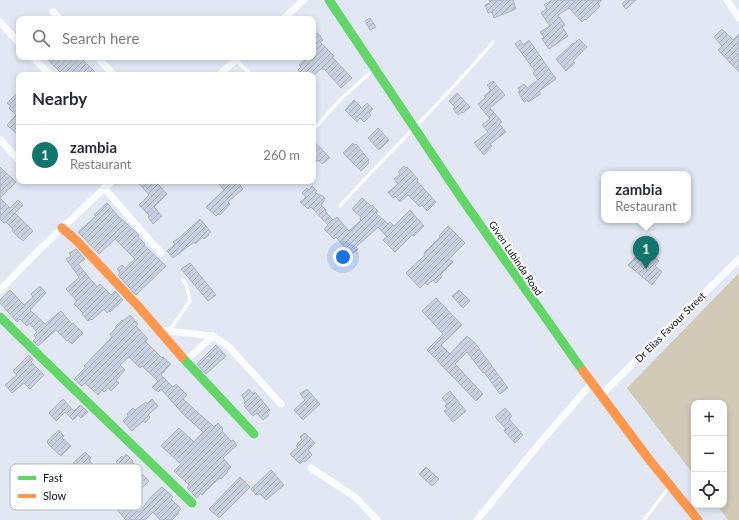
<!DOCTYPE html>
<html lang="en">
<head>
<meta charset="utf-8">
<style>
  :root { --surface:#fff; --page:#f7f7f7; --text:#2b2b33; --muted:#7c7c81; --line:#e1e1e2; --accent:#0f766e }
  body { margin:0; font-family:Lato,sans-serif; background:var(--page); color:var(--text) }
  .controls { position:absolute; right:12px; bottom:12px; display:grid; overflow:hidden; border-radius:8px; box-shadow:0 2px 6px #0003 }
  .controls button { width:36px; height:36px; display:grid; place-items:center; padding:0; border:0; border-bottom:1px solid var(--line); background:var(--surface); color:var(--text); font:20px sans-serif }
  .you { position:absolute; left:343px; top:257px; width:14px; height:14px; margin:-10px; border:3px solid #fff; border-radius:50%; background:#1a73e8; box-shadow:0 0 0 6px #1a73e833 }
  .badge { display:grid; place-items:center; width:26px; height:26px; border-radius:50%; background:var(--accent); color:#fff; font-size:13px; font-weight:700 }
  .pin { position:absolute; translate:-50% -33px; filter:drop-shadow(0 1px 2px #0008) }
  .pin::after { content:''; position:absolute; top:21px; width:14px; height:12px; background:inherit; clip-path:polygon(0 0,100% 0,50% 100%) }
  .popup { position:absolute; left:601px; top:171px; width:90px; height:52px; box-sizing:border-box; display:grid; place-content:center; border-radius:8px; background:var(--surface); filter:drop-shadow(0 1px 3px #0005); font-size:13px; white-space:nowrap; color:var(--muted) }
  .popup b { font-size:15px; color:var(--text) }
  .popup::after { content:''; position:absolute; left:50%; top:100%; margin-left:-8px; border:8px solid transparent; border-top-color:var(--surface) }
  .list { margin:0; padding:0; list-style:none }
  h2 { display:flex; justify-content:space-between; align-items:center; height:52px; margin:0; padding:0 16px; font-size:17px }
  h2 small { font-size:13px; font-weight:400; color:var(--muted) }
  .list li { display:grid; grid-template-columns:26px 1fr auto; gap:12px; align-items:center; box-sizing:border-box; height:60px; padding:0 16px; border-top:1px solid var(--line) }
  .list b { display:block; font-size:15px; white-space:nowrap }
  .list p { margin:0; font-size:13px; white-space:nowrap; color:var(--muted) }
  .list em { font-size:13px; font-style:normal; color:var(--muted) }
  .icon { flex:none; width:22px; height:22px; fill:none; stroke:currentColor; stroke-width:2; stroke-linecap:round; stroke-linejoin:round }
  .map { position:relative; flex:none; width:739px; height:520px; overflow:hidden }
  .search { position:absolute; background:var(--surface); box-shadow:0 2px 6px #0003; left:16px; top:16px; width:300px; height:44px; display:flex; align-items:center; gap:10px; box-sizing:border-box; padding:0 14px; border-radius:8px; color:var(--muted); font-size:15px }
  .panel { position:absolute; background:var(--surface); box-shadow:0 2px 6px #0003; left:16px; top:72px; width:300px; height:112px; border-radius:8px }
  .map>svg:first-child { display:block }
  .grass { fill:#d2c9b7 }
  .building { fill:url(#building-hatch); stroke:#b0b5bf }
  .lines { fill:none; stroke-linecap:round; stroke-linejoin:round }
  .lane { stroke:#fafcfd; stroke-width:3.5 }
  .street { stroke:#fafcfd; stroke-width:7 }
  .fast { stroke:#63d668; stroke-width:9 }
  .slow { stroke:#ff974d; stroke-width:9 }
  .labels { text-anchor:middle; stroke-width:4; stroke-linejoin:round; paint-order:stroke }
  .street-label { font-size:10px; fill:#0c0f17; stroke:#fff }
  .key { fill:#fff; stroke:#b6b7b9; stroke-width:1 }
  .key-label { font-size:11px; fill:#0c0f17 }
</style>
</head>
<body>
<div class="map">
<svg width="739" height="520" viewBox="0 0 739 520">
  <defs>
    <pattern id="building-hatch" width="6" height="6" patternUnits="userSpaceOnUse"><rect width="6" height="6" fill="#c7d0e1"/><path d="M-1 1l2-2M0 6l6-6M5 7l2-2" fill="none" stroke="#aab1c0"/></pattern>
  </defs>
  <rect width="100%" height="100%" fill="#e1e8f4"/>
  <polygon class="grass" points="739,273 739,520 728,520 717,505 724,505 724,403 694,403 694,475 627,388"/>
  <g class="building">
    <polygon points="489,0 513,0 516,9 494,18 492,12 488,13 485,5 490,3"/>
    <polygon points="552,0 602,0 598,4 600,6 586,20 585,19 582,22 569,8 558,15 565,25 562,27 568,36 549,49 542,39 544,37 540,32 550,26 541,13 547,9 544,5"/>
    <polygon points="626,0 636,0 626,9 622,4"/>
    <polygon points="370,18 376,27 370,30 365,21"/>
    <polygon points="722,29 733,40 739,34 739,72 718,50 722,46 714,37"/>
    <polygon points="318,33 323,40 320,42 334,56 332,57 352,78 341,88 324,69 323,70 322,68 314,75 302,75 298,70 301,67 299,65 308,57 313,57 313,34 314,35"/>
    <polygon points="579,39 587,47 573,61 575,63 566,71 556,59 573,43 574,44"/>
    <polygon points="520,40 523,45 529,40 556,79 539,91 541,94 528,102 527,100 524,102 518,92 520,91 518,88 524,84 527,88 538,80 533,73 535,71 515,44"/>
    <polygon points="45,57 80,57 98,75 63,75"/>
    <polygon points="493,81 505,95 490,108 502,122 499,124 506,132 490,144 492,146 484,155 474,143 488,132 482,125 490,119 478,104 486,97 484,96 491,90 487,85"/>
    <polygon points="457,93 470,107 463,113 462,112 458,115 453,109 455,107 449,101"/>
    <polygon points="16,94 19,97 19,136 7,125 16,115 9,108 11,106 7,103"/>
    <polygon points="354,100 362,108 367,103 373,109 369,113 371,115 364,122 360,118 357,122 345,110"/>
    <polygon points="378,128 389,140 379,150 368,138"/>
    <polygon points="313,140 330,158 322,164 318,160 313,165"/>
    <polygon points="353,143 355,145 356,144 369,160 368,161 369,163 361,171 343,153"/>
    <polygon points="404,166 406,168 407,167 418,179 417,181 436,202 427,211 422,205 420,207 408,195 400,202 395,196 393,198 388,192 398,184 394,179 400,174 398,172"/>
    <polygon points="0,167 16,182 0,198 10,208 18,200 23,205 15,213 33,231 23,241 12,231 13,229 6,222 4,223 0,219"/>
    <polygon points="137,181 155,181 167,194 154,207 162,216 153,224 148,217 149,215 139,205 149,195"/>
    <polygon points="222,181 233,181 236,184 238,182 243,189 228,202 230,204 220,215 218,214 216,216 206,207 223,191 224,190 219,184"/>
    <polygon points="312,186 317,191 315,193 323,196 325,199 321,205 326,210 325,211 333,220 337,217 349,231 361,220 360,219 361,217 352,209 362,198 371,206 372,205 378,211 376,213 388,224 390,222 394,226 410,210 424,226 414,236 412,235 395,252 383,240 387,237 378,227 356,247 358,249 351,255 336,237 334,239 324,229 328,225 311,207 308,209 300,202 306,197 302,193 307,188 309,190"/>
    <polygon points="107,203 117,215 138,234 139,236 138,237 145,244 144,245 166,266 136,295 118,275 120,273 117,269 122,265 125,268 135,259 115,239 99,254 78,232 96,216 94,215"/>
    <polygon points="200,219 211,232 208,234 209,235 204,239 203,237 195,244 194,242 173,258 167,251 175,244 173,242 179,238"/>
    <polygon points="448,226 465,243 449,259 453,262 440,275 442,277 436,283 433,280 427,285 425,283 420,288 406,273 425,255 424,253 440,237 439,236"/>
    <polygon points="76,249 85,259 78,264 97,287 100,284 111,295 115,291 123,300 110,312 109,311 107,313 104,309 92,320 91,319 88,321 82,314 83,313 74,304 77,301 66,289 79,277 66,259 71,256 69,253"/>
    <polygon points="648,252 659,261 655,266 662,272 652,285 628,265 638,254 643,258"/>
    <polygon points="190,263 216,295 208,301 181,269"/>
    <polygon points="40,286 46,293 30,310 45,324 61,311 72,324 73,323 83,333 72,344 68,340 67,341 56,330 38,346 33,341 36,338 34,335 37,332 29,323 27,326 20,319 17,322 0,303 0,300 10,290 24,305 33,297 31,294"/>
    <polygon points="459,290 470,301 463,308 452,296"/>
    <polygon points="436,298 462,325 441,345 450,354 467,336 475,343 508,388 500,394 484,372 483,373 467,352 455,364 483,394 476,401 427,350 443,334 422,311"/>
    <polygon points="130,315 138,324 136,326 148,339 145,341 162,358 163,357 171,364 161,375 173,387 176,384 187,395 183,399 214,427 218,423 223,429 222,431 231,441 233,440 237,445 223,458 231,467 227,471 228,472 221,479 220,478 215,482 202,495 201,493 197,498 187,488 189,485 174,471 181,464 161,446 179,428 194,442 203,432 183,414 161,389 158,392 152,387 158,381 142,366 140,368 129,357 120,365 125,370 116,380 119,383 111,391 108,388 104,392 102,390 98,395 85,383 82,386 74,379 86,367 84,366 112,337 110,334 116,328 115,327 122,320 123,321"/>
    <polygon points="216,345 226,356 206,374 197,364"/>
    <polygon points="29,355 33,360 31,362 44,375 30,389 24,383 12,393 5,385 17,375 13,371"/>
    <polygon points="249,389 253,394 255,392 270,410 267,413 269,415 263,420 257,413 253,416 244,406 246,405 244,403 245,402 242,395"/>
    <polygon points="307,389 320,404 303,420 294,410 305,400 300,394"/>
    <polygon points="450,391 466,411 453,422 444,411 447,408 445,406 447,404 442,398"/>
    <polygon points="63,399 74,411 80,405 88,412 81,418 78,415 73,420 65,412 56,421 49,413"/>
    <polygon points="152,399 158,406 148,415 150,417 145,423 143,421 132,431 123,421 128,416 127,414 133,408 135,410 146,402 147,404"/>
    <polygon points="505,408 512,416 509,419 523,435 515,443 504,431 506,429 495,417"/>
    <polygon points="59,430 64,436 62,438 71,446 61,456 48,444 47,441"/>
    <polygon points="305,433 315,443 308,450 312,455 305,462 303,461 300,464 290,454 298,447 296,446 302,439 300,437"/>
    <polygon points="85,452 91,458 89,460 103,476 105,473 107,475 118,464 116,462 122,456 123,458 126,454 133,461 132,462 134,464 133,465 149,481 128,502 139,512 152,496 162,487 173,497 171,499 181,509 178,512 179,513 172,520 160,520 153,512 145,520 126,520 111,503 112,502 73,463"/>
    <polygon points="426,467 439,479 432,486 419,474"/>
    <polygon points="271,470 284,485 266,500 260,494 256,495 251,489"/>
    <polygon points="240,477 250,487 219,518 209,509"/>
  </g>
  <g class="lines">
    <g class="lane">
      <polyline points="235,60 252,75"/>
      <polyline points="313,130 341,99 373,70"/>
      <path d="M340,206c50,-56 105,-106 153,-164"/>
      <polyline points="169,331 190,301 186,284 183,280"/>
      <polyline points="644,520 670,486"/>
    </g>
    <g class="street">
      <polyline points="727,0 739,18"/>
      <polyline points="53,12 60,19"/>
      <polyline points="283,19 304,0"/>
      <polyline points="0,22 19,43"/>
      <polyline points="32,57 51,75"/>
      <polyline points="97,57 114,75"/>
      <polyline points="219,75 239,57"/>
      <polyline points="0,140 19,160"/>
      <polyline points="104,188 161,253"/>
      <polyline points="0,290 39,250 112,181"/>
      <polyline points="160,330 213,336 229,347 281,404"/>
      <polyline points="185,361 213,336"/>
      <polyline points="600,396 739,259"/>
      <polyline points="311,468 355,497 377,520"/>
      <polyline points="477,520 539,444 591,384"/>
    </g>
    <g class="fast">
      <polyline points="329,0 462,199 583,371"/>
      <path d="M0,317c63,63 128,123 192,186"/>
      <polyline points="182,357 254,434"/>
    </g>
    <g class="slow">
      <polyline points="62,228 76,240 138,306 182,357"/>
      <polyline points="583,371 648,458 698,520"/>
    </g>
  </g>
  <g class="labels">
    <g class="street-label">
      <text transform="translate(516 258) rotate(56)" y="4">Given Lubinda Road</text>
      <text transform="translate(670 327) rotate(-45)" y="4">Dr Elias Favour Street</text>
    </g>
  </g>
  <rect x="10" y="464" width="132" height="46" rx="6" class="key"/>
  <rect x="18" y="476" width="18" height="4" fill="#63d668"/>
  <rect x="18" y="494" width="18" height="4" fill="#ff974d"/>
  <g class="key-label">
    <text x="43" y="482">Fast</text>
    <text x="43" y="500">Slow</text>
  </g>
</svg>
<div class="controls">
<button>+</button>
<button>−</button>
<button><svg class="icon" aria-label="locate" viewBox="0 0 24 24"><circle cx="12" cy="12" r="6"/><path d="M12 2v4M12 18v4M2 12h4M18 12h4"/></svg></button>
</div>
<div class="you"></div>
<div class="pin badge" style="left:646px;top:269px">1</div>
<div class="popup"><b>zambia</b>Restaurant</div>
<div class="search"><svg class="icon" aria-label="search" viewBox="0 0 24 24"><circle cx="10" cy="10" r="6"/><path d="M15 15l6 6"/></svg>Search here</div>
<section class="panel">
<h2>Nearby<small></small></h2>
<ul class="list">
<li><span class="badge">1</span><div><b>zambia</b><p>Restaurant</p></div><em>260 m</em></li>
</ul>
</section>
</div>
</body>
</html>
